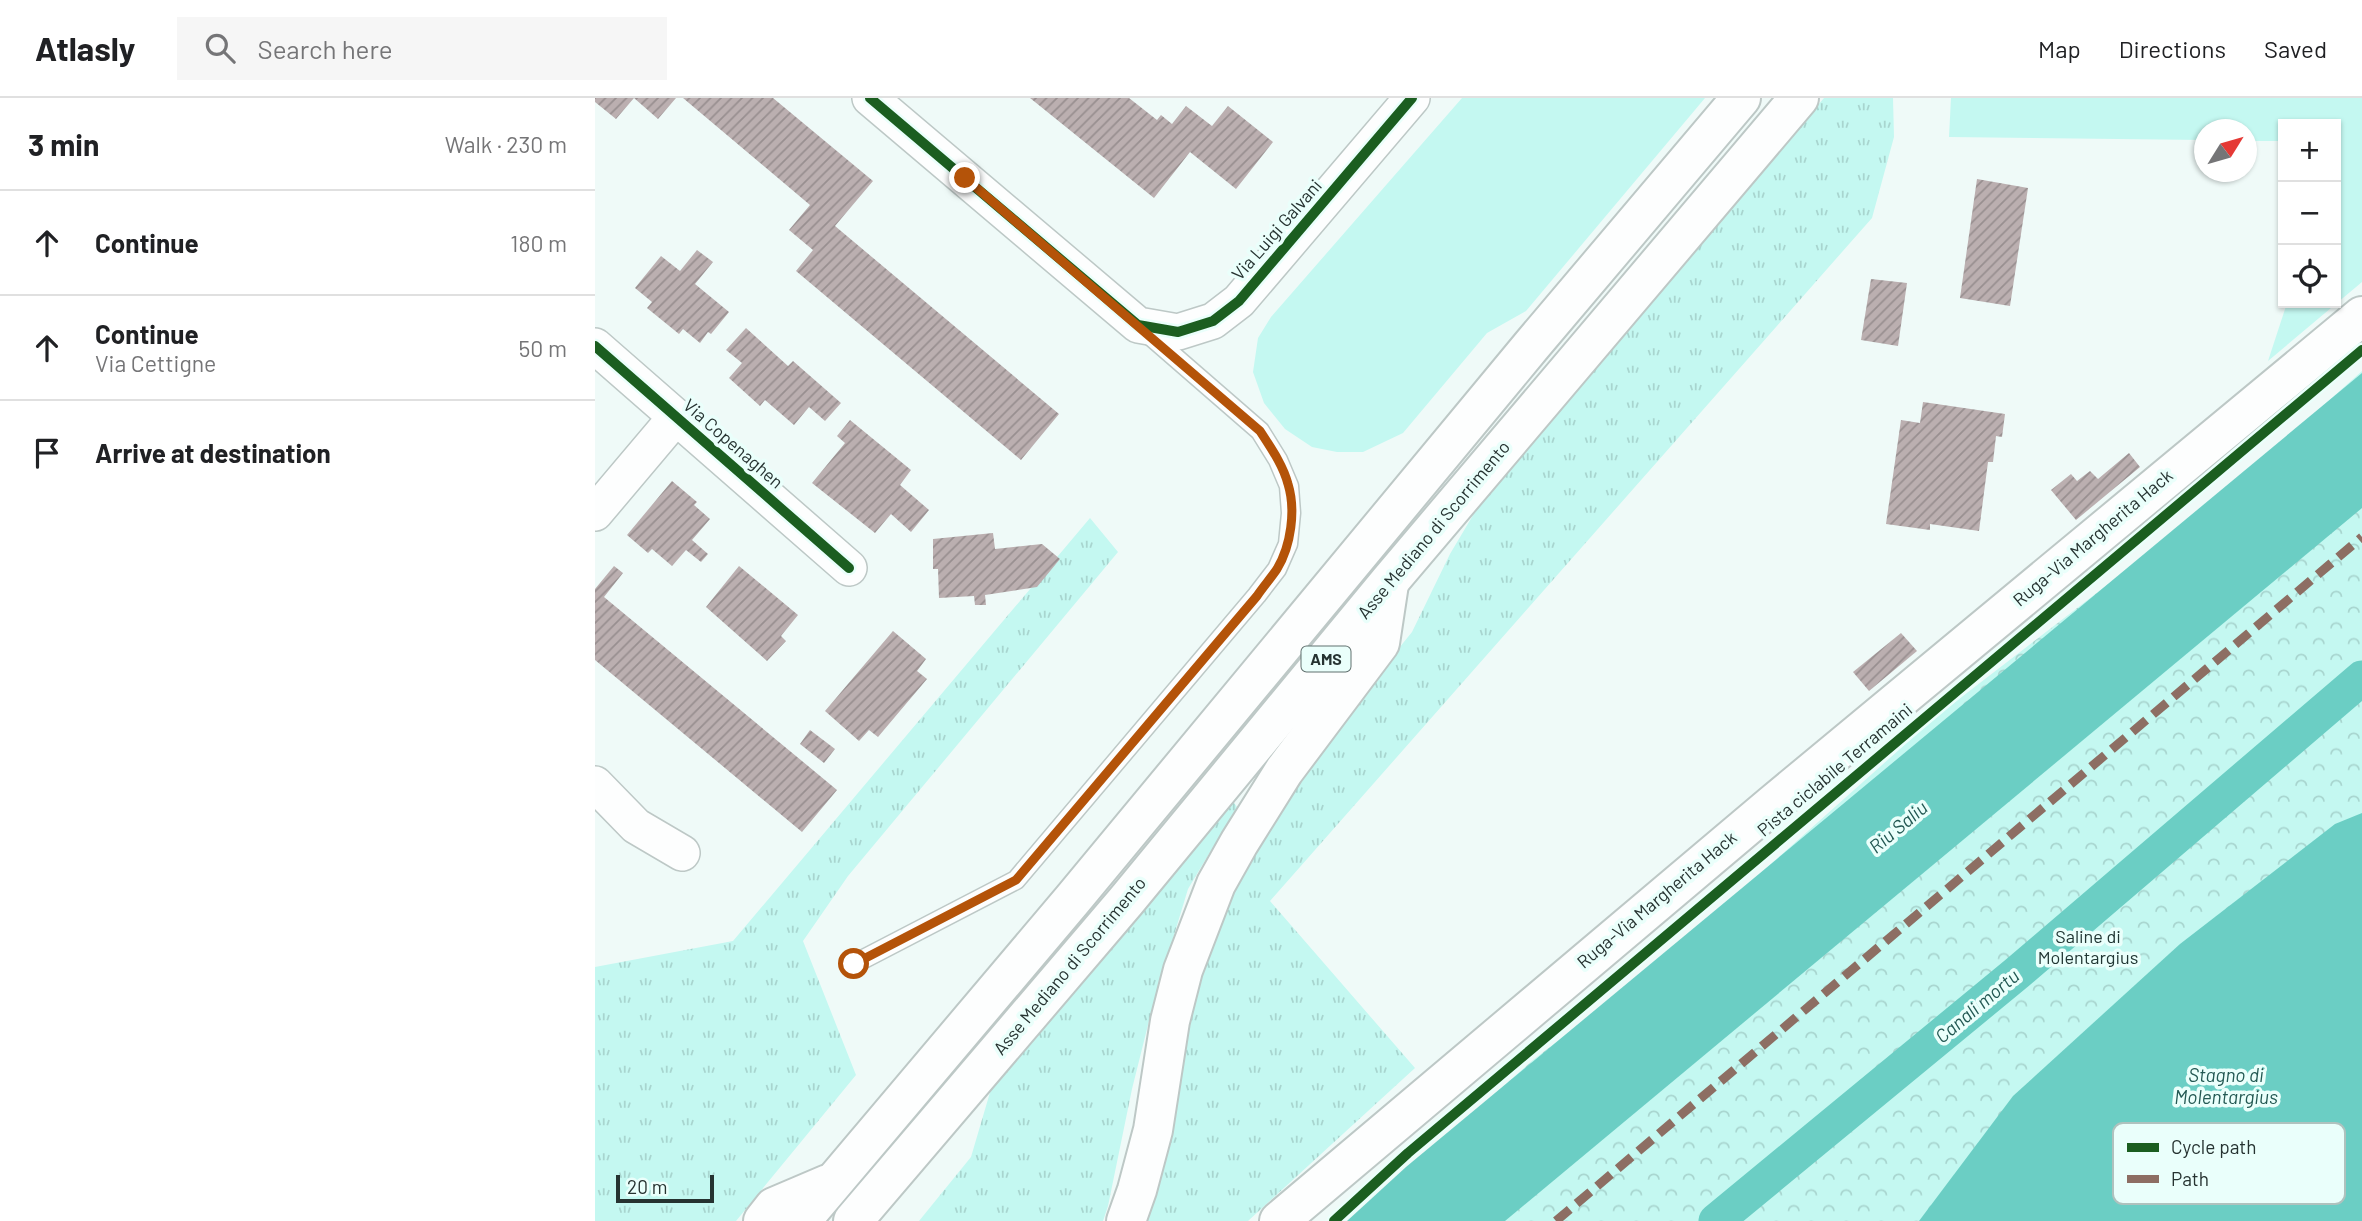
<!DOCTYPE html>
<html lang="en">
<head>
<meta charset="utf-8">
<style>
  :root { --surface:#fff; --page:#f6f6f6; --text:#202124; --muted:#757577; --line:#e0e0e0 }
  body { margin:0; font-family:Barlow,sans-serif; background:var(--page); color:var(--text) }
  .controls { position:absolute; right:21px; top:21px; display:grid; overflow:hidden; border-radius:0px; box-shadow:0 2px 5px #0004 }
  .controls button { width:63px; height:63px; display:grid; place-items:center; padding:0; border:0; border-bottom:2px solid var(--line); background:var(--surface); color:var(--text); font:35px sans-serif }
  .compass { position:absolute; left:1599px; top:21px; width:63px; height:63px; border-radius:50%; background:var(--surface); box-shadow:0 2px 5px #0004; rotate:53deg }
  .scale { position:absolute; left:21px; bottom:18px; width:98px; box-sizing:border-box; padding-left:7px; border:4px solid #263331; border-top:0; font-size:19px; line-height:24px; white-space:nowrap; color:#263331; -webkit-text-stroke:5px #eafffb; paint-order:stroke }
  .stop { position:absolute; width:21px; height:21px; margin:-16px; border:5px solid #b45309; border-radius:50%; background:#fff }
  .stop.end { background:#b45309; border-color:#fff; box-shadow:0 2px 7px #0008 }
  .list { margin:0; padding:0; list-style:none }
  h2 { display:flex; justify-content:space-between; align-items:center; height:91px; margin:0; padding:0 28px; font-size:30px }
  h2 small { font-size:23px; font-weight:400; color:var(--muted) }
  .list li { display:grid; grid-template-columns:46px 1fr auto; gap:21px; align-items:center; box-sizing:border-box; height:105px; padding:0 28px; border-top:2px solid var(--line) }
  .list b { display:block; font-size:26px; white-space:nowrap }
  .list p { margin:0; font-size:23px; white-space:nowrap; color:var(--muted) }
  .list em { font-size:23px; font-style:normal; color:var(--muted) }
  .icon { flex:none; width:38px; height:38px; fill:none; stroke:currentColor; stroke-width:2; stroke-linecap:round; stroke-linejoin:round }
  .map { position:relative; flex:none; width:1767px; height:1123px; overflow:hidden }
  header { display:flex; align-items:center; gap:42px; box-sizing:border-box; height:98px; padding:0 35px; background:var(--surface); border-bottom:2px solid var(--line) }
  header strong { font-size:33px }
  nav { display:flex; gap:38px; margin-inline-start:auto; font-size:24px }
  .search { width:490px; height:63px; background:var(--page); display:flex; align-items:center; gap:18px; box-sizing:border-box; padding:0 24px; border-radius:0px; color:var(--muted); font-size:26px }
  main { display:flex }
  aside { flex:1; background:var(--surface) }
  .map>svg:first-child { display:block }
  .grass { fill:url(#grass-tufts) }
  .forest { fill:url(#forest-crowns) }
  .garden { fill:#c4f8f1 }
  .water { fill:#6bcec4 }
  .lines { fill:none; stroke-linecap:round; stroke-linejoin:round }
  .canal { stroke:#6bcec4; stroke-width:35 }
  .building { fill:url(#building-hatch) }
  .service-casing { stroke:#bdc8c6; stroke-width:21 }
  .minor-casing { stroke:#bdc8c6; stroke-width:38 }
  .secondary-casing { stroke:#bdc8c6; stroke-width:42 }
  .trunk-casing { stroke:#bdc8c6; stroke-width:42 }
  .service { stroke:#fdfefe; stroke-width:18 }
  .minor { stroke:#fdfefe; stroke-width:35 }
  .secondary { stroke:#fdfefe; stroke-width:38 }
  .trunk { stroke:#fdfefe; stroke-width:38 }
  .quiet { stroke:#8d6e63; stroke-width:9; stroke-dasharray:18 9; stroke-linecap:butt }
  .cycleway-casing { stroke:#eafffb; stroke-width:15 }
  .cycleway { stroke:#1b5e20; stroke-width:10 }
  .route { stroke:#b45309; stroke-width:9 }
  .labels { text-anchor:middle; stroke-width:7; stroke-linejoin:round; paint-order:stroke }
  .shield { fill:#eafffb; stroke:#61706e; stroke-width:2 }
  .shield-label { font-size:16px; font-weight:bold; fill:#263331 }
  .street-label { font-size:18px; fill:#263331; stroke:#eafffb }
  .park-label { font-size:18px; fill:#213734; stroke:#eafffb }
  .water-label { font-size:19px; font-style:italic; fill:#235953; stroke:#eafffb }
  .key { fill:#eafffb; stroke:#afc2be; stroke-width:2 }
  .key-label { font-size:19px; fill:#263331 }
</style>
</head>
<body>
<header>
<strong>Atlasly</strong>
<div class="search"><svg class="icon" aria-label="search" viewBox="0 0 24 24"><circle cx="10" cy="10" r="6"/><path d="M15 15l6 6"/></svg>Search here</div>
<nav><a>Map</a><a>Directions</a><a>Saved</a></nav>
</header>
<main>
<aside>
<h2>3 min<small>Walk · 230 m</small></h2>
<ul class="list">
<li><svg class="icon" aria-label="ahead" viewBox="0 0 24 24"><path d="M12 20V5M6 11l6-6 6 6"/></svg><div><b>Continue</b></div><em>180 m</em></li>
<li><svg class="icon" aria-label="ahead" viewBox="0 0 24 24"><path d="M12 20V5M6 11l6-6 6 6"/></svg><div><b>Continue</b><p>Via Cettigne</p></div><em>50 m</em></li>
<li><svg class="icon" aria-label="arrive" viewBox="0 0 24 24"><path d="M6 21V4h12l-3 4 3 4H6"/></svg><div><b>Arrive at destination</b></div></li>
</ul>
</aside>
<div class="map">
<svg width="1767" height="1123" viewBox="0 0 1767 1123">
  <defs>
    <pattern id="grass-tufts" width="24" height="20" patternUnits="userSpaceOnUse" patternTransform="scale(1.75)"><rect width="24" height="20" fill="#c4f8f1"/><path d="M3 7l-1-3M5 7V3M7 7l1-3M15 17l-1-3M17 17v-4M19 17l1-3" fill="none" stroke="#a8d5cf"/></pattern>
    <pattern id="forest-crowns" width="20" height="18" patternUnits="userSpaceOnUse" patternTransform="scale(1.75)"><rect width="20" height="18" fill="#c4f8f1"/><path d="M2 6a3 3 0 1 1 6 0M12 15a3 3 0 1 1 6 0" fill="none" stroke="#a8d5cf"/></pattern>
    <pattern id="building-hatch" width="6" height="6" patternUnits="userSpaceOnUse" patternTransform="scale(1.75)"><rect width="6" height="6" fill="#bbafb0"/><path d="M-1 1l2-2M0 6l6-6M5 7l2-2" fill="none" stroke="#988f90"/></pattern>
  </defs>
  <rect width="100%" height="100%" fill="#effaf8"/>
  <g class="grass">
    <polygon points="1229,0 1298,0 1299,39 1277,120 675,803 820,970 653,1123 550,1123 588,932 607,869 634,798 663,739 761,603 817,534 855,456 887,402"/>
    <polygon points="495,420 523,454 253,778 208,843 261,977 141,1123 0,1123 0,869 138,843"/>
    <polygon points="637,702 642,709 593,791 559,903 537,991 513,1108 508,1123 324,1123 376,1059 396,991"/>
  </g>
  <polygon class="forest" points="1767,273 1767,1123 755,1123 938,962 1067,863 1342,618 1625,400"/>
  <g class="garden">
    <polygon points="867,0 1110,0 931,213 892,235 808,335 768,354 742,354 717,349 690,331 669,305 658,274 663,240 676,219"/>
    <polygon points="1356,0 1767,0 1767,184 1673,263 1692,205 1741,205 1741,26 1688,26 1688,43 1652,43 1652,32 1610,32 1609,42 1354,39"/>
  </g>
  <g class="water">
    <polygon points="1767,275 1767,410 910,1123 752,1123 811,1069"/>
    <polygon points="1767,715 1767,1123 1324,1123 1418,998 1585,846 1740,726"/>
  </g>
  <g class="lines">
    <polyline class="canal" points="1121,1123 1422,875 1767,580"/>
  </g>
  <g class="building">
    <polygon points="0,0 81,0 63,21 39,0 21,21 0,4"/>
    <polygon points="88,0 178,0 278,83 240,128 464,316 426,362 201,173 218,152 194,132 215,107"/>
    <polygon points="435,0 534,0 562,22 566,17 577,26 591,8 617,28 633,8 678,44 641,91 595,54 559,100"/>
    <polygon points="1382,81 1433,90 1415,208 1365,200"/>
    <polygon points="102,152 118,164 100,186 134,214 116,236 113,234 105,245 88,231 84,236 52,210 57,204 40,190 66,158 85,173"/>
    <polygon points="1276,181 1312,185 1303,248 1266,242"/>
    <polygon points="151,230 193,268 198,263 246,305 230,323 214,309 199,327 170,302 165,308 134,280 147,265 131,252"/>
    <polygon points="1328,304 1410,316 1407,339 1401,338 1398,364 1393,364 1384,433 1335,426 1335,432 1291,426 1306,322 1325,325"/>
    <polygon points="255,322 316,372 305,387 334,412 316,434 296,416 280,435 217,385 250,345 242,338"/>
    <polygon points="1534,355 1545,369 1481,422 1456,392 1476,376 1482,383 1495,373 1503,381"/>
    <polygon points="77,383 102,404 99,407 115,421 97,442 113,456 106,464 91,452 77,468 57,451 53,455 32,437"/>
    <polygon points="398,435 400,451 447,446 465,461 442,489 390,497 391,507 380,507 379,498 344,500 343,471 338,471 338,441"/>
    <polygon points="19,468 28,475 9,499 242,692 207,734 0,562 0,491"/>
    <polygon points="144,468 203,517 186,538 191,543 172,563 111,509"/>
    <polygon points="298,533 331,561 322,573 332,581 283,639 274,632 264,643 230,613"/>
    <polygon points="1306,535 1322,553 1274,593 1258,574"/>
    <polygon points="215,632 240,651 229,665 205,646"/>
  </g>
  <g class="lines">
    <defs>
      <polyline id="service" points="259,866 421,782 662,497 682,471 693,446 696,415 694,388 683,362 665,333 551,234"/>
      <g id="minor">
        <polyline points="275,0 543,227 583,234 618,223 644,203 817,0"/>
        <polyline points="0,248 254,470"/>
        <polyline points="0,415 81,319"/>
        <polyline points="0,686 41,728 87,755"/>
      </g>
      <polyline id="secondary" points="684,1123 1177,707 1767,218"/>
      <g id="trunk">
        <polyline points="168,1123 179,1109 233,1086"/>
        <polyline points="206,1123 478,801 937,247 1146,0"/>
        <polyline points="258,1123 531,803 794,484 1204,0"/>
        <polyline points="531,1123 542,1092 558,1032 575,923 588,872 621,786 644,745 689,673 785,545 794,486"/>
      </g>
    </defs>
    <use href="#service" class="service-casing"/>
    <use href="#minor" class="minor-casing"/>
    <use href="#secondary" class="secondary-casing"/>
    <use href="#trunk" class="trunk-casing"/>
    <use href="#service" class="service"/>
    <use href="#minor" class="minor"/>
    <use href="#secondary" class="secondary"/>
    <use href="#trunk" class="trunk"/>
    <polyline class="quiet" points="961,1123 1767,439"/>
    <defs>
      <g id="cycleway">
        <polyline points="275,0 543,227 583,234 618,223 644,203 817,0"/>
        <polyline points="0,248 254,470"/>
        <polyline points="739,1123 813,1055 1767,252"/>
      </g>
    </defs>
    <use href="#cycleway" class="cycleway-casing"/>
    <use href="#cycleway" class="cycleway"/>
  </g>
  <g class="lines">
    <path class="route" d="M259,866l162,-84 241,-284c6,-9 14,-18 20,-27 14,-23 19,-59 11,-85 -5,-19 -17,-36 -28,-53l-295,-253"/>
  </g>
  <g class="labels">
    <rect class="shield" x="706.5" y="548.5" width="49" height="25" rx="5"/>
    <g class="shield-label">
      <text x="731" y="567">AMS</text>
    </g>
    <g class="street-label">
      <text transform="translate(682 132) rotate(-49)" y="6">Via Luigi Galvani</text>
      <text transform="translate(138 346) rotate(41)" y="6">Via Copenaghen</text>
      <text transform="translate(839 432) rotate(-50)" y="6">Asse Mediano di Scorrimento</text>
      <text transform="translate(1498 440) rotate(-40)" y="6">Ruga-Via Margherita Hack</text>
      <text transform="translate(1240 672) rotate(-40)" y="6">Pista ciclabile Terramaini</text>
      <text transform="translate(1062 802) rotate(-40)" y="6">Ruga-Via Margherita Hack</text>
      <text transform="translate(475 868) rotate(-50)" y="6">Asse Mediano di Scorrimento</text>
    </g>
    <g class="park-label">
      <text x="1493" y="845">Saline di<tspan x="1493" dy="21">Molentargius</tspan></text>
    </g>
    <g class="water-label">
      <text transform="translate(1303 729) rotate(-40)" y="7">Riu Saliu</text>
      <text transform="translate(1382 908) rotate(-40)" y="7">Canali mortu</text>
      <text x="1631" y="984">Stagno di<tspan x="1631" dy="22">Molentargius</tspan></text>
    </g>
  </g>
  <rect x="1518" y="1025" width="232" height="81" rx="10" class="key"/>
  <rect x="1532" y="1045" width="32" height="9" fill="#1b5e20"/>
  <rect x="1532" y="1077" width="32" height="8" fill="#8d6e63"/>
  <g class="key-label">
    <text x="1576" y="1056">Cycle path</text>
    <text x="1576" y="1088">Path</text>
  </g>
</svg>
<div class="controls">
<button>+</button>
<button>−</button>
<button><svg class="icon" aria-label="locate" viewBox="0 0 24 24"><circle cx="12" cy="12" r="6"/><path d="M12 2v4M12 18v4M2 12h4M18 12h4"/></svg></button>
</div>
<svg class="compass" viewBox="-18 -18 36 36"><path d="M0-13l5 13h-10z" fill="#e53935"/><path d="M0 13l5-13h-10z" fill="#757577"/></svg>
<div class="scale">20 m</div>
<div class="stop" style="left:259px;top:866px"></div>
<div class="stop end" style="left:370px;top:80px"></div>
</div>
</main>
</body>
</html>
